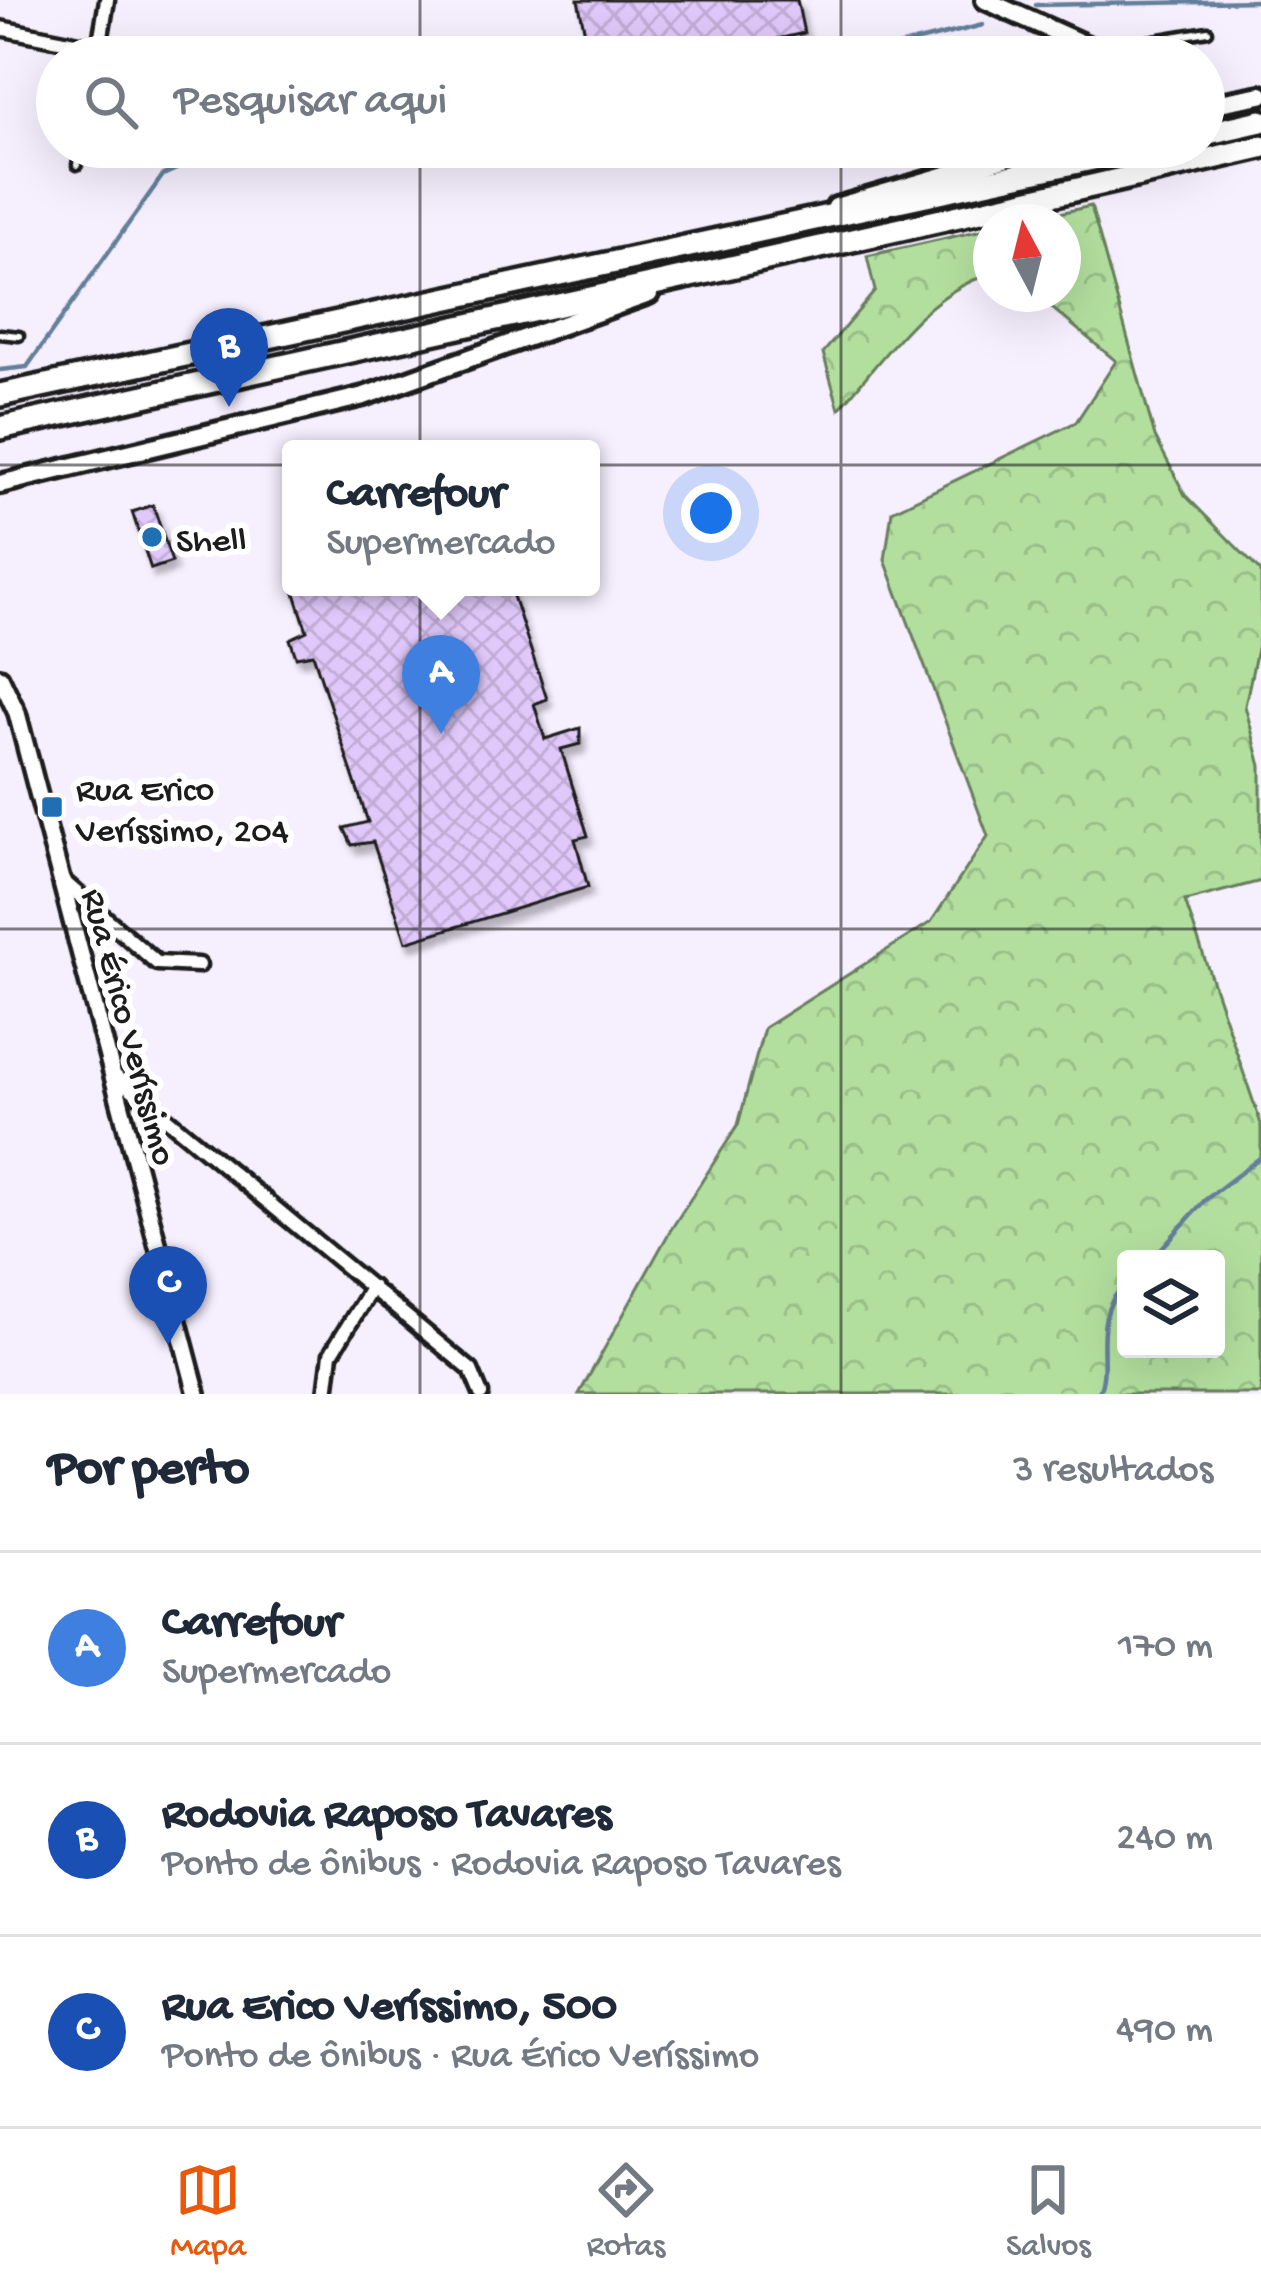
<!DOCTYPE html>
<html lang="pt">
<head>
<meta charset="utf-8">
<style>
  :root { --surface:#fff; --page:#f6f6f7; --text:#1f2937; --muted:#747a83; --line:#e0e1e3; --accent:#ea580c }
  body { margin:0; font-family:"Gochi Hand",sans-serif; background:var(--page); color:var(--text) }
  .controls { position:absolute; right:36px; bottom:36px; display:grid; overflow:hidden; border-radius:12px; box-shadow:0 12px 48px #0002 }
  .controls button { width:108px; height:108px; display:grid; place-items:center; padding:0; border:0; border-bottom:3px solid var(--line); background:var(--surface); color:var(--text); font:60px sans-serif }
  .compass { position:absolute; left:973px; top:204px; width:108px; height:108px; border-radius:50%; background:var(--surface); box-shadow:0 12px 48px #0002; rotate:353deg }
  .you { position:absolute; left:711px; top:513px; width:42px; height:42px; margin:-30px; border:9px solid #fff; border-radius:50%; background:#1a73e8; box-shadow:0 0 0 18px #1a73e833 }
  .badge { display:grid; place-items:center; width:78px; height:78px; border-radius:50%; background:var(--accent); color:#fff; font-size:39px; font-weight:700 }
  .pin { position:absolute; translate:-50% -99px; filter:drop-shadow(0 3px 6px #0008) }
  .pin::after { content:''; position:absolute; top:63px; width:42px; height:36px; background:inherit; clip-path:polygon(0 0,100% 0,50% 100%) }
  .popup { position:absolute; left:282px; top:440px; width:318px; height:156px; box-sizing:border-box; display:grid; place-content:center; border-radius:12px; background:var(--surface); filter:drop-shadow(0 3px 9px #0005); font-size:39px; white-space:nowrap; color:var(--muted) }
  .popup b { font-size:45px; color:var(--text) }
  .popup::after { content:''; position:absolute; left:50%; top:100%; margin-left:-24px; border:24px solid transparent; border-top-color:var(--surface) }
  .list { margin:0; padding:0; list-style:none }
  h2 { display:flex; justify-content:space-between; align-items:center; height:156px; margin:0; padding:0 48px; font-size:51px }
  h2 small { font-size:39px; font-weight:400; color:var(--muted) }
  .list li { display:grid; grid-template-columns:78px 1fr auto; gap:36px; align-items:center; box-sizing:border-box; height:192px; padding:0 48px; border-top:3px solid var(--line) }
  .list b { display:block; font-size:45px; white-space:nowrap }
  .list p { margin:0; font-size:39px; white-space:nowrap; color:var(--muted) }
  .list em { font-size:39px; font-style:normal; color:var(--muted) }
  .icon { flex:none; width:66px; height:66px; fill:none; stroke:currentColor; stroke-width:2; stroke-linecap:round; stroke-linejoin:round }
  .map { position:relative; flex:none; width:1261px; height:1394px; overflow:hidden }
  .search { position:absolute; background:var(--surface); box-shadow:0 12px 48px #0002; left:36px; right:36px; top:36px; height:132px; display:flex; align-items:center; gap:30px; box-sizing:border-box; padding:0 42px; border-radius:66px; color:var(--muted); font-size:45px }
  .sheet { height:732px; background:var(--surface) }
  nav { display:flex; justify-content:space-around; align-items:center; box-sizing:border-box; height:168px; border-top:3px solid var(--line); background:var(--surface); font-size:33px; color:var(--muted) }
  nav a { display:grid; justify-items:center; gap:6px }
  nav .on { color:var(--accent) }
  .map>svg:first-child { display:block }
  .forest { fill:url(#forest-crowns); stroke:#677e5d; stroke-width:3; fill-rule:evenodd }
  .lines { fill:none; stroke-linecap:round; stroke-linejoin:round }
  .stream { stroke:#647f9a; stroke-width:4.5 }
  .building { fill:url(#building-cross-hatch); stroke:#1c1c1c; stroke-width:3; filter:url(#shadow) }
  .service-casing { stroke:#1c1c1c; stroke-width:15 }
  .minor-casing { stroke:#1c1c1c; stroke-width:21 }
  .tertiary-casing { stroke:#1c1c1c; stroke-width:24 }
  .secondary-casing { stroke:#1c1c1c; stroke-width:26 }
  .motorway-casing { stroke:#1c1c1c; stroke-width:30 }
  .service { stroke:#fff; stroke-width:6 }
  .minor { stroke:#fff; stroke-width:12 }
  .tertiary { stroke:#fff; stroke-width:15 }
  .secondary { stroke:#fff; stroke-width:16 }
  .motorway { stroke:#fff; stroke-width:21 }
  .grid { fill:none; stroke:#1c1c1c; stroke-width:3; stroke-opacity:0.55 }
  .poi-dot { fill:#1f6fb2; stroke:#fff; stroke-width:4.5 }
  .labels { text-anchor:middle; stroke-width:12; stroke-linejoin:round; paint-order:stroke }
  .poi-label { font-size:36px; fill:#1c1c1c; stroke:#fff; text-anchor:start }
  .street-label { font-size:36px; fill:#1c1c1c; stroke:#fff }
</style>
</head>
<body>
<div class="map">
<svg width="1261" height="1394" viewBox="0 0 1261 1394">
  <defs>
    <pattern id="forest-crowns" width="20" height="18" patternUnits="userSpaceOnUse" patternTransform="scale(3)"><rect width="20" height="18" fill="#b2df9e"/><path d="M2 6a3 3 0 1 1 6 0M12 15a3 3 0 1 1 6 0" fill="none" stroke="#98bf88"/></pattern>
    <pattern id="building-cross-hatch" width="8" height="8" patternUnits="userSpaceOnUse" patternTransform="scale(3)"><rect width="8" height="8" fill="#e0c9fa"/><path d="M0 0l8 8M0 8l8-8" fill="none" stroke="#c0acd6"/></pattern>
    <filter id="shadow"><feDropShadow dx="4.5" dy="8" stdDeviation="3" flood-color="#0004"/></filter>
  </defs>
  <rect width="100%" height="100%" fill="#f6effe"/>
  <filter id="ink" filterUnits="userSpaceOnUse"><feTurbulence type="fractalNoise" baseFrequency=".00833" numOctaves="2"/><feDisplacementMap in="SourceGraphic" scale="24" xChannelSelector="R" yChannelSelector="G"/><feConvolveMatrix kernelMatrix="1 2 1 2 8 2 1 2 1" color-interpolation-filters="sRGB"/></filter>
  <g filter="url(#ink)">
    <g class="forest">
      <path d="M1091,206l64,231 30,58 76,77v58l-16,76 16,60v115l-76,20 76,223v270h-682l91,-163 68,-106 26,-97 167,-106 57,-86 -103,-276 7,-49 184,-89 40,-61 -81,-67h28v-72h-44zM1126,1259h90v90h-90z"/>
      <path d="M991,228v46c-67,19 -107,84 -152,135l-16,-56 52,-62 -8,-35z"/>
    </g>
    <g class="lines">
      <g class="stream">
        <polyline points="1036,5 1261,1"/>
        <polyline points="854,57 983,25"/>
        <polyline points="0,370 27,367 163,175 225,147"/>
        <polyline points="1152,1259 1205,1200 1261,1157"/>
        <path d="M1098,1394c16,-30 -11,-74 28,-111"/>
      </g>
    </g>
    <g class="building">
      <polygon points="578,0 797,0 804,33 697,57 590,57"/>
      <polygon points="153,505 172,562 151,569 132,512"/>
      <polygon points="293,587 510,587 547,699 534,704 545,739 580,728 580,744 561,749 588,836 575,839 588,887 406,942 373,842 352,845 344,828 368,822 313,654 296,657 290,639 307,631"/>
    </g>
    <g class="lines">
      <defs>
        <g id="service">
          <polyline points="1116,55 1137,43 1208,31"/>
          <polyline points="77,165 80,147"/>
          <polyline points="0,334 19,336"/>
        </g>
        <g id="minor">
          <polyline points="0,28 99,48 107,0"/>
          <polyline points="62,880 157,963 199,965"/>
          <polyline points="113,1074 471,1370 481,1394"/>
          <polyline points="326,1394 331,1354 372,1287"/>
        </g>
        <polyline id="tertiary" points="0,677 17,713 197,1394"/>
        <g id="secondary">
          <polyline points="985,0 1112,57"/>
          <polyline points="1204,106 1261,95"/>
          <polyline points="836,207 1043,147"/>
          <polyline points="0,484 364,396 649,294"/>
        </g>
        <g id="motorway">
          <polyline points="1204,134 1261,121"/>
          <polyline points="0,395 1148,147"/>
          <path d="M0,428c420,-93 841,-183 1261,-281"/>
        </g>
      </defs>
      <use href="#service" class="service-casing"/>
      <use href="#minor" class="minor-casing"/>
      <use href="#tertiary" class="tertiary-casing"/>
      <use href="#secondary" class="secondary-casing"/>
      <use href="#motorway" class="motorway-casing"/>
      <use href="#service" class="service"/>
      <use href="#minor" class="minor"/>
      <use href="#tertiary" class="tertiary"/>
      <use href="#secondary" class="secondary"/>
      <use href="#motorway" class="motorway"/>
    </g>
  </g>
  <path class="grid" d="M420,0v57M841,0v57M420,147v1247M841,147v1247M0,465h1261M0,929h1261"/>
  <g class="poi-dot">
    <circle cx="152" cy="537" r="12"/>
    <rect x="40" y="795" width="24" height="24" rx="6"/>
  </g>
  <g class="labels">
    <g class="poi-label">
      <text x="176" y="550">Shell</text>
      <text x="76" y="799">Rua Erico<tspan x="76" dy="41">Veríssimo, 204</tspan></text>
    </g>
    <g class="street-label">
      <text transform="translate(132 1026) rotate(75)" y="13">Rua Érico Veríssimo</text>
    </g>
  </g>
</svg>
<div class="controls">
<button><svg class="icon" aria-label="layers" viewBox="0 0 24 24"><path d="M12 4l9 5-9 5-9-5zM3 14l9 5 9-5"/></svg></button>
</div>
<svg class="compass" viewBox="-18 -18 36 36"><path d="M0-13l5 13h-10z" fill="#e53935"/><path d="M0 13l5-13h-10z" fill="#747a83"/></svg>
<div class="you"></div>
<div class="pin badge" style="left:441px;top:734px;background:#3f7fe0">A</div>
<div class="popup"><b>Carrefour</b>Supermercado</div>
<div class="pin badge" style="left:229px;top:407px;background:#1a4fb4">B</div>
<div class="pin badge" style="left:168px;top:1345px;background:#1a4fb4">C</div>
<div class="search"><svg class="icon" aria-label="search" viewBox="0 0 24 24"><circle cx="10" cy="10" r="6"/><path d="M15 15l6 6"/></svg>Pesquisar aqui</div>
</div>
<section class="sheet">
<h2>Por perto<small>3 resultados</small></h2>
<ul class="list">
<li><span class="badge" style="background:#3f7fe0">A</span><div><b>Carrefour</b><p>Supermercado</p></div><em>170 m</em></li>
<li><span class="badge" style="background:#1a4fb4">B</span><div><b>Rodovia Raposo Tavares</b><p>Ponto de ônibus · Rodovia Raposo Tavares</p></div><em>240 m</em></li>
<li><span class="badge" style="background:#1a4fb4">C</span><div><b>Rua Erico Veríssimo, 500</b><p>Ponto de ônibus · Rua Érico Veríssimo</p></div><em>490 m</em></li>
</ul>
</section>
<nav>
<a class="on"><svg class="icon" aria-label="map" viewBox="0 0 24 24"><path d="M3 6l6-2 6 2 6-2v14l-6 2-6-2-6 2zM9 4v14M15 6v14"/></svg>Mapa</a>
<a><svg class="icon" aria-label="directions" viewBox="0 0 24 24"><path d="M12 3l9 9-9 9-9-9zM9 14v-3h6M13 9l2 2-2 2"/></svg>Rotas</a>
<a><svg class="icon" aria-label="saved" viewBox="0 0 24 24"><path d="M7 4h10v16l-5-4-5 4z"/></svg>Salvos</a>
</nav>
</body>
</html>
